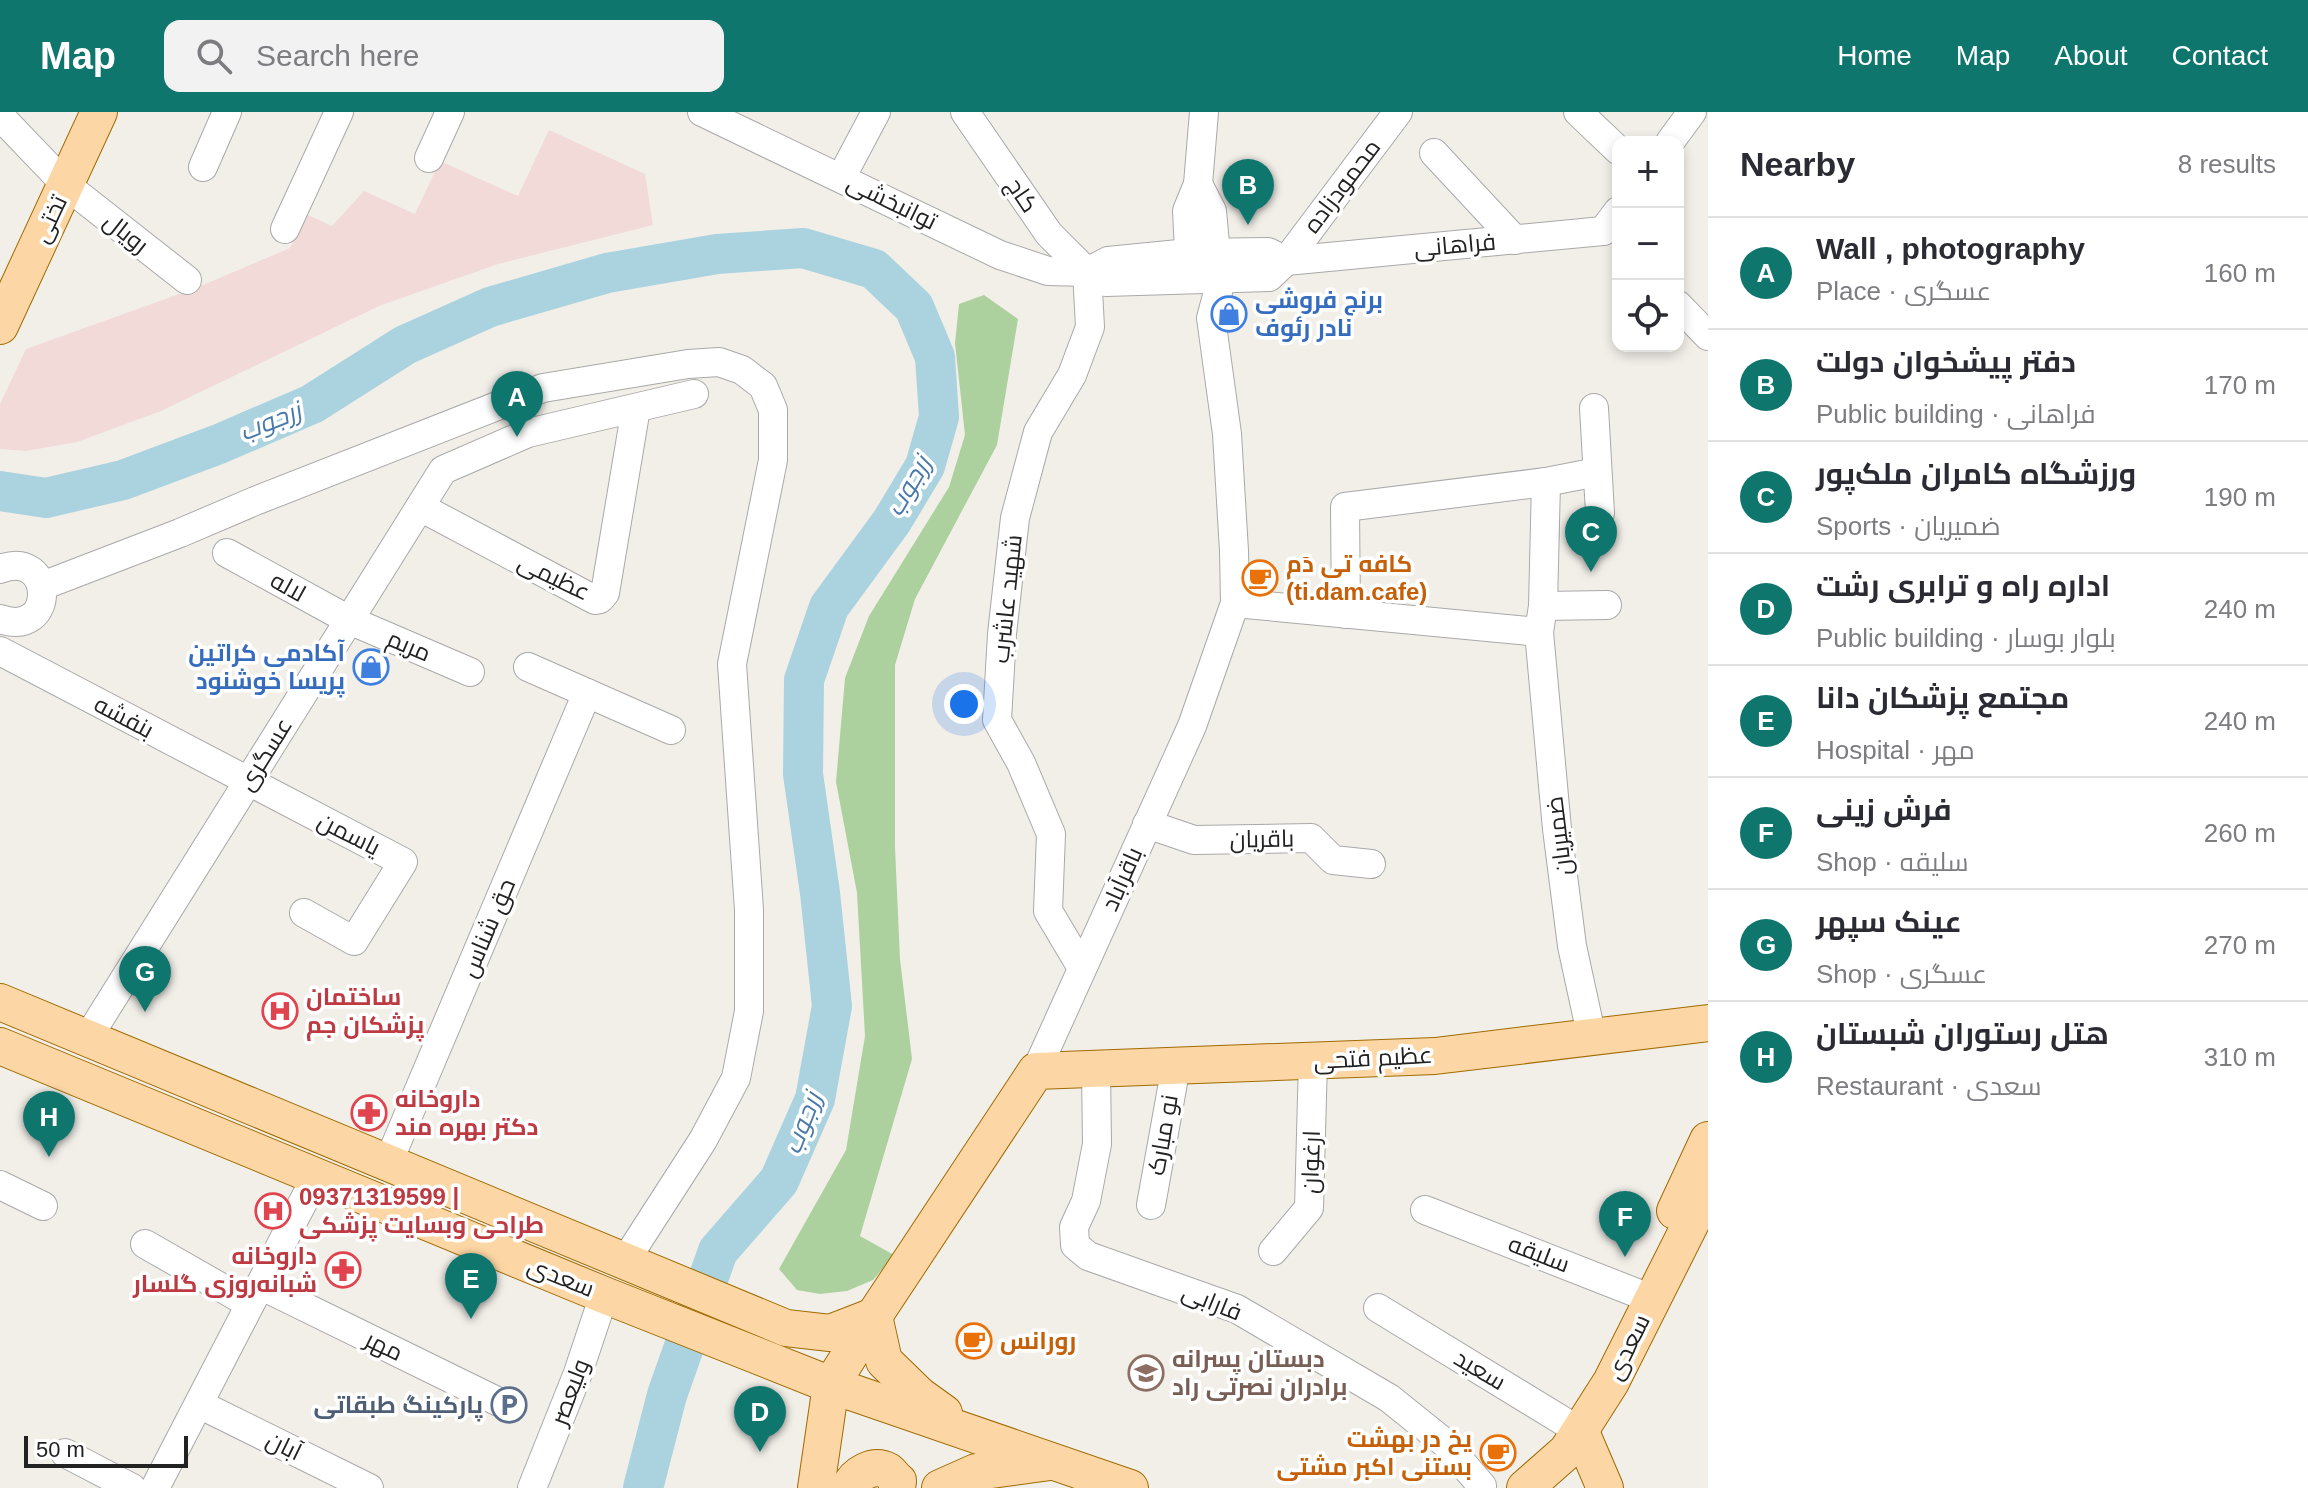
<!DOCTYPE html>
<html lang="en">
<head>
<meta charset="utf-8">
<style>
  :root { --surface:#fff; --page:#f2f2f3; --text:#2b2b33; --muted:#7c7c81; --line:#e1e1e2; --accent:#0f766e }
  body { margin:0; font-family:Arial,Cairo,sans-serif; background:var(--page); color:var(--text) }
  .controls { position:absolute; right:24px; top:24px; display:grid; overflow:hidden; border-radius:16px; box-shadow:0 4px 12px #0003 }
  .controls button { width:72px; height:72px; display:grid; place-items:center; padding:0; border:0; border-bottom:2px solid var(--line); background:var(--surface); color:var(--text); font:40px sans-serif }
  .scale { position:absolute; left:24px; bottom:20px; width:164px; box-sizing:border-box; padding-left:8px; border:4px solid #222; border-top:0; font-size:22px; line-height:28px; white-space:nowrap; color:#222; -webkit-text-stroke:6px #fff; paint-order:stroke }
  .you { position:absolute; left:964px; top:592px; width:28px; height:28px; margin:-20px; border:6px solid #fff; border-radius:50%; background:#1a73e8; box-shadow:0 0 0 12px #1a73e833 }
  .badge { display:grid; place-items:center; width:52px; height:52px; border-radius:50%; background:var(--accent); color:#fff; font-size:26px; font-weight:700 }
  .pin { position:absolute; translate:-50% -66px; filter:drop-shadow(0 2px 4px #0008) }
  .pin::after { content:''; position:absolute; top:42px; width:28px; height:24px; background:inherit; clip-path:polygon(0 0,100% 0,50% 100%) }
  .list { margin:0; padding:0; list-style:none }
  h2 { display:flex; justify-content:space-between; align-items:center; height:104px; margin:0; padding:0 32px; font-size:34px }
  h2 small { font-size:26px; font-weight:400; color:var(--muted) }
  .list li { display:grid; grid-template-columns:52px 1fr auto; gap:24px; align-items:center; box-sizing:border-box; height:112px; padding:0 32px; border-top:2px solid var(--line) }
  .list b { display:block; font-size:30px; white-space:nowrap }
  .list p { margin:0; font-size:26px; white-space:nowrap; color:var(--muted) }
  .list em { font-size:26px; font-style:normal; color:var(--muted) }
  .icon { flex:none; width:44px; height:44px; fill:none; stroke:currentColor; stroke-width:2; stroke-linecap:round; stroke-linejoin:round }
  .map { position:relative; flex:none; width:1708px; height:1376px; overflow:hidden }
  header { display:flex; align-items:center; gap:48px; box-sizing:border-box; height:112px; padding:0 40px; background:var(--accent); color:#fff }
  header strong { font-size:38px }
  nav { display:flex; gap:44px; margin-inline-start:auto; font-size:28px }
  .search { width:560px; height:72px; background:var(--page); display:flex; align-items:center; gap:20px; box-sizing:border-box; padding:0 28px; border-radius:16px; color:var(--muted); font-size:30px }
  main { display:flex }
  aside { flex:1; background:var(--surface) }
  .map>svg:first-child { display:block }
  .commercial { fill:#f2dad9 }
  .forest { fill:#add19e }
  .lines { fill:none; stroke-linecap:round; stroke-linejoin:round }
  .river { stroke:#aad3df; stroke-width:40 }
  .minor-casing { stroke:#a9a9a9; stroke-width:30 }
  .major-casing { stroke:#a06b00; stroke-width:38 }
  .minor { stroke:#fff; stroke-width:28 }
  .major { stroke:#fcd6a4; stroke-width:36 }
  .labels { text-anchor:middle; stroke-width:7; stroke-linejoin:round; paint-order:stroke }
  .street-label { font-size:24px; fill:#222; stroke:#fff }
  .shop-label { font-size:24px; font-weight:bold; fill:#366cbe; stroke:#fff; text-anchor:start }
  .food-label { font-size:24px; font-weight:bold; fill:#c56008; stroke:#fff; text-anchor:start }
  .health-label { font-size:24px; font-weight:bold; fill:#be3a42; stroke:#fff; text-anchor:start }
  .education-label { font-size:24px; font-weight:bold; fill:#785e54; stroke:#fff; text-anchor:start }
  .service-label { font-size:24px; font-weight:bold; fill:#4e5e75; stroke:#fff; text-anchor:end }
  .water-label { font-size:26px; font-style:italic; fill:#4a7aab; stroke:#fff }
</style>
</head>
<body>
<header>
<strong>Map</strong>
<div class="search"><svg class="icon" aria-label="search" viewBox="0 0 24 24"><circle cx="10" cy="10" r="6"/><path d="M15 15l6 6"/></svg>Search here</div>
<nav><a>Home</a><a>Map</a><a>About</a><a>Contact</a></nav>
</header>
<main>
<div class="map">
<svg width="1708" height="1376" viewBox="0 0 1708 1376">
  <rect width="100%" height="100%" fill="#f2efe9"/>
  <polygon class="commercial" points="549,18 645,62 653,113 498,152 379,194 161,299 77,330 26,339 0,337 0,292 26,237 196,176 290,136 306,102 332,114 364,79 415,102 440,49 518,84"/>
  <polygon class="forest" points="984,183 1018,207 997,333 915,487 895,553 895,735 900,847 912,947 860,1124 894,1143 873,1168 847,1179 820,1182 797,1178 779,1157 846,1038 865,924 857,781 836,670 845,566 869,504 949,375 965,323 955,231 959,192"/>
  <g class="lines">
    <polyline class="river" points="0,379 46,386 123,368 219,332 312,292 405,233 490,195 607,161 717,142 803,136 874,157 914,195 935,245 939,305 925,354 892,409 829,495 804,568 803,662 820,781 832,894 815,987 779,1069 718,1139 667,1283 643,1376"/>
    <defs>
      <g id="minor">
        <polyline points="702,0 1000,143 1048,159 1087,160 1106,170 1269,165 1286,149 1398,0"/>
        <polyline points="965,0 1049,122 1087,160"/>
        <polyline points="1578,0 1618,38"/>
        <polyline points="0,4 66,73 187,168"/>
        <polyline points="1670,30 1692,0"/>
        <polyline points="1434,41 1515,128"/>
        <polyline points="429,46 450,0"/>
        <polyline points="203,55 227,0"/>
        <polyline points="841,66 876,0"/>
        <polyline points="285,117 339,0"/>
        <polyline points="1603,119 1618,99"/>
        <polyline points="1190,157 1187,99 1198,72 1204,0"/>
        <polyline points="1087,160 1108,149 1189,141 1268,140 1286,149 1603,119"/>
        <polyline points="1678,193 1708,224"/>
        <polyline points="1594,296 1600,401"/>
        <polyline points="420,395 595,488 600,487 605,481 636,296"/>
        <polyline points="227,441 349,508 470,560"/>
        <path d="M0,457c55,-21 57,70 0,50"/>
        <polyline points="42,474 180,421 255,389 543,276 688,252 719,250 742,258 763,274 773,298 773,348 732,552 749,798 749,899 736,966 703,1028 625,1149"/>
        <polyline points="1235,491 1539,520 1557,717 1572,834 1592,926"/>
        <polyline points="1543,494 1607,493"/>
        <polyline points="1346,502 1345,395 1546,370 1597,360"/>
        <polyline points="1539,520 1543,494 1546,370"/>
        <polyline points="0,539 403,750 354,829 304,801"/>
        <polyline points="528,555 671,618"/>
        <polyline points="1147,712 1194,728 1311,726 1333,748 1371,752"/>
        <polyline points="1082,856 1048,799 1051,722 1021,651 997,608 1002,522 1015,406 1038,320 1072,263 1090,215 1087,160"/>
        <polyline points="87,927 443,358 528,321 694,282"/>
        <polyline points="1096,957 1097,1032 1086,1089 1074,1115 1075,1133 1088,1144 1237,1197 1389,1286 1445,1331 1482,1374"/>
        <polyline points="1036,959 1192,614 1235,491 1234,439 1227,322 1211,206 1219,176 1212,99 1198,72"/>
        <polyline points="388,1051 587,581"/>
        <polyline points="0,1073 43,1094"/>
        <polyline points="1151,1093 1176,954"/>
        <polyline points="1425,1098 1652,1187"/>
        <polyline points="145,1132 250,1192"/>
        <polyline points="1273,1139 1309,1096 1313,948"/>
        <polyline points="260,1173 507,1294"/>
        <polyline points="1378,1196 1581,1320"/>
        <polyline points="199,1292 369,1376"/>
        <polyline points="65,1341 132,1376"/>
        <polyline points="155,1376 316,1065"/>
        <polyline points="532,1376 578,1261 604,1183"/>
      </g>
      <g id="major">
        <polyline points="0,214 99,0"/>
        <polyline points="0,890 786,1216 830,1221 874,1204"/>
        <polyline points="0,934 604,1183 831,1273 1130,1376"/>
        <polyline points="1675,1099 1708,1028"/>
        <polyline points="874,1204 884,1249 919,1283 944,1301"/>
        <polyline points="1581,1320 1605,1376"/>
        <polyline points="816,1376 831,1273 874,1204 1036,959 1435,944 1708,911"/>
        <path d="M849,1376c6,-14 24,-25 39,-17 4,3 6,7 10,10l-1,7"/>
        <polyline points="940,1376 976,1360 1050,1350"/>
        <polyline points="1525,1376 1567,1339 1611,1270 1708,1077"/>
      </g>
    </defs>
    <use href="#minor" class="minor-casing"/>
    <use href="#major" class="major-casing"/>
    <use href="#minor" class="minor"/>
    <use href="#major" class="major"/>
  </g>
  <defs>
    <symbol id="shop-ring" viewBox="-11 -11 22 22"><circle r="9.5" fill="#fff" stroke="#3f7fe0" stroke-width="1.5"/><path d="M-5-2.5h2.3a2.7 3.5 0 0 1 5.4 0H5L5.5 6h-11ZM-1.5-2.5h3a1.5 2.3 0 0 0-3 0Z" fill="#3f7fe0"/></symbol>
    <symbol id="cafe-ring" viewBox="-11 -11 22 22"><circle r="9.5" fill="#fff" stroke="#e8710a" stroke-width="1.5"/><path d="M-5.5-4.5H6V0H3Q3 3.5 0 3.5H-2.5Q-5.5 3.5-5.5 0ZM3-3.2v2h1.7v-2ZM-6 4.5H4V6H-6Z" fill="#e8710a"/></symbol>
    <symbol id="hospital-ring" viewBox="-11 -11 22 22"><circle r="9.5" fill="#fff" stroke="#e0444e" stroke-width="1.5"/><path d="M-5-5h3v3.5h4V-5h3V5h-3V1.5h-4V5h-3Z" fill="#e0444e"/></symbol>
    <symbol id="pharmacy-ring" viewBox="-11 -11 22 22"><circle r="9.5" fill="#fff" stroke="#e0444e" stroke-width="1.5"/><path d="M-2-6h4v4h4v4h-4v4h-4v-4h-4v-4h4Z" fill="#e0444e"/></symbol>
    <symbol id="school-ring" viewBox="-11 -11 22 22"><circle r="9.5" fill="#fff" stroke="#8d6e63" stroke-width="1.5"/><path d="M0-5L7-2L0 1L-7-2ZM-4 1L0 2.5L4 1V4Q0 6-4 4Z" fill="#8d6e63"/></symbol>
    <symbol id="parking-ring" viewBox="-11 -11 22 22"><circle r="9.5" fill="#fff" stroke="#5c6f8a" stroke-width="1.5"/><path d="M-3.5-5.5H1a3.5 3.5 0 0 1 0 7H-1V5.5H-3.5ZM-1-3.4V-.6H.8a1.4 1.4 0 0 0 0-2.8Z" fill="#5c6f8a"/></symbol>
  </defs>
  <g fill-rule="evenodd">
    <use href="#shop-ring" x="1209" y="182" width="40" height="40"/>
    <use href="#cafe-ring" x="1240" y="446" width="40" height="40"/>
    <use href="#shop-ring" x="351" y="535" width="40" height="40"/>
    <use href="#hospital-ring" x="260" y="879" width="40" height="40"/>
    <use href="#pharmacy-ring" x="349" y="981" width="40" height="40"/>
    <use href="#hospital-ring" x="253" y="1079" width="40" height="40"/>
    <use href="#pharmacy-ring" x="323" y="1138" width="40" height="40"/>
    <use href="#cafe-ring" x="954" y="1209" width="40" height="40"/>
    <use href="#school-ring" x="1126" y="1241" width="40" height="40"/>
    <use href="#parking-ring" x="489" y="1273" width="40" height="40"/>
    <use href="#cafe-ring" x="1478" y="1321" width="40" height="40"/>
  </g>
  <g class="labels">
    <g class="street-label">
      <text transform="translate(1342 74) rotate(-53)" y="8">محمودزاده</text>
      <text transform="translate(1022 83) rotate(56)" y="8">کاج</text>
      <text transform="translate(892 90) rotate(26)" y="8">توانبخشی</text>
      <text transform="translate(50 107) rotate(-65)" y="8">تختی</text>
      <text transform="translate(126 121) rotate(38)" y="8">رویال</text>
      <text transform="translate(1455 133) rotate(-5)" y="8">فراهانی</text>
      <text transform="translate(554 465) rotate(26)" y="8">عظیمی</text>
      <text transform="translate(288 475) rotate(29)" y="8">لاله</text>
      <text transform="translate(1007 487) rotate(-84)" y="8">شهید عاشرب</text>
      <text transform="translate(409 534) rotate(23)" y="8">مریم</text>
      <text transform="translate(124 605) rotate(28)" y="8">بنفشه</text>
      <text transform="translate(265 642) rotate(-58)" y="8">عسگری</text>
      <text transform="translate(349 722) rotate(27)" y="8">یاسمن</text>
      <text transform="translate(1559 724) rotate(-97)" y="8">ضمیریان</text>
      <text transform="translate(1262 727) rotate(-1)" y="8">باقریان</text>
      <text transform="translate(1122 767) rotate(-66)" y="8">باقرآباد</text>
      <text transform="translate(488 816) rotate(-67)" y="8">حق شناس</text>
      <text transform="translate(1373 946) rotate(-3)" y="8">عظیم فتحی</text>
      <text transform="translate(1163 1023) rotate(-80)" y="8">نو مبارک</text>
      <text transform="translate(1311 1050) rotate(-88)" y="8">ارغوان</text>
      <text transform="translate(1539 1142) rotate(21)" y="8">سلیقه</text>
      <text transform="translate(561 1165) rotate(22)" y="8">سعدی</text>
      <text transform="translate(1212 1190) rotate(22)" y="8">فارابی</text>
      <text transform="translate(384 1234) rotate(26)" y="8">مهر</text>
      <text transform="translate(1628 1235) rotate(-64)" y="8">سعدی</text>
      <text transform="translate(1480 1258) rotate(31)" y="8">سعید</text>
      <text transform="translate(570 1280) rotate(-69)" y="8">ولیعصر</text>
      <text transform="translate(284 1334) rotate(26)" y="8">آبان</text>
    </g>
    <g class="shop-label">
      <text x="1255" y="196">برنج فروشی<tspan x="1255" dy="28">نادر رئوف</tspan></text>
      <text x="345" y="549" text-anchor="end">آکادمی کراتین<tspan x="345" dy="28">پریسا خوشنود</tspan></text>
    </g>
    <g class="food-label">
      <text x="1286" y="460">کافه تی دَم<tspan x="1286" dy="28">(ti.dam.cafe)</tspan></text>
      <text x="1000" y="1237">رورانس</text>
      <text x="1472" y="1335" text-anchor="end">یخ در بهشت<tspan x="1472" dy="28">بستنی اکبر مشتی</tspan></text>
    </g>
    <g class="health-label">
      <text x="306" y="893">ساختمان<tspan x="306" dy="28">پزشکان جم</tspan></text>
      <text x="395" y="995">داروخانه<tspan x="395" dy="28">دکتر بهره مند</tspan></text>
      <text x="299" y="1093">09371319599 |<tspan x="299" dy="28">طراحی وبسایت پزشکی</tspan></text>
      <text x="317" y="1152" text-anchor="end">داروخانه<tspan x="317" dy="28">شبانه‌روزی گلسار</tspan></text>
    </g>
    <g class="education-label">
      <text x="1172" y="1255">دبستان پسرانه<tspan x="1172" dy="28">برادران نصرتی راد</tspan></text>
    </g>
    <g class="service-label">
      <text x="483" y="1301">پارکینگ طبقاتی</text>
    </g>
    <g class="water-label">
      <text transform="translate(270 309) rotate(-22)" y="9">زرجوب</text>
      <text transform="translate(908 374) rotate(-60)" y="9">زرجوب</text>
      <text transform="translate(802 1011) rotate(-69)" y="9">زرجوب</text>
    </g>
  </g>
</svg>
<div class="controls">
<button>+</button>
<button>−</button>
<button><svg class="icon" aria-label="locate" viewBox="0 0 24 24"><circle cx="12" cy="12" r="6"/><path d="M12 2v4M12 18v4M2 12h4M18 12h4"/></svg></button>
</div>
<div class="scale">50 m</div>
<div class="you"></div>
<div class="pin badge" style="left:517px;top:325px">A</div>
<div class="pin badge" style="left:1248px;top:113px">B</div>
<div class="pin badge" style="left:1591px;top:460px">C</div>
<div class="pin badge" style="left:760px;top:1340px">D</div>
<div class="pin badge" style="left:471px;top:1207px">E</div>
<div class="pin badge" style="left:1625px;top:1145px">F</div>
<div class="pin badge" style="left:145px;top:900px">G</div>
<div class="pin badge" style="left:49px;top:1045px">H</div>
</div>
<aside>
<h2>Nearby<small>8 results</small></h2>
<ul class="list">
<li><span class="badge">A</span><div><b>Wall , photography</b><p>Place · عسگری</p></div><em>160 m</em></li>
<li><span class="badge">B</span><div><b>دفتر پیشخوان دولت</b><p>Public building · فراهانی</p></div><em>170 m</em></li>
<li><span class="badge">C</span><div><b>ورزشگاه کامران ملک‌پور</b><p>Sports · ضمیریان</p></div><em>190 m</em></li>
<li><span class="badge">D</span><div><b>اداره راه و ترابری رشت</b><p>Public building · بلوار بوسار</p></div><em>240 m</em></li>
<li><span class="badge">E</span><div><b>مجتمع پزشکان دانا</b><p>Hospital · مهر</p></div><em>240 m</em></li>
<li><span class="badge">F</span><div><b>فرش زینی</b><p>Shop · سلیقه</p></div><em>260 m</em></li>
<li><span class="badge">G</span><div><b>عینک سپهر</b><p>Shop · عسگری</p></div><em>270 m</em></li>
<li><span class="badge">H</span><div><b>هتل رستوران شبستان</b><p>Restaurant · سعدی</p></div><em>310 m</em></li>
</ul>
</aside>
</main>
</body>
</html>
